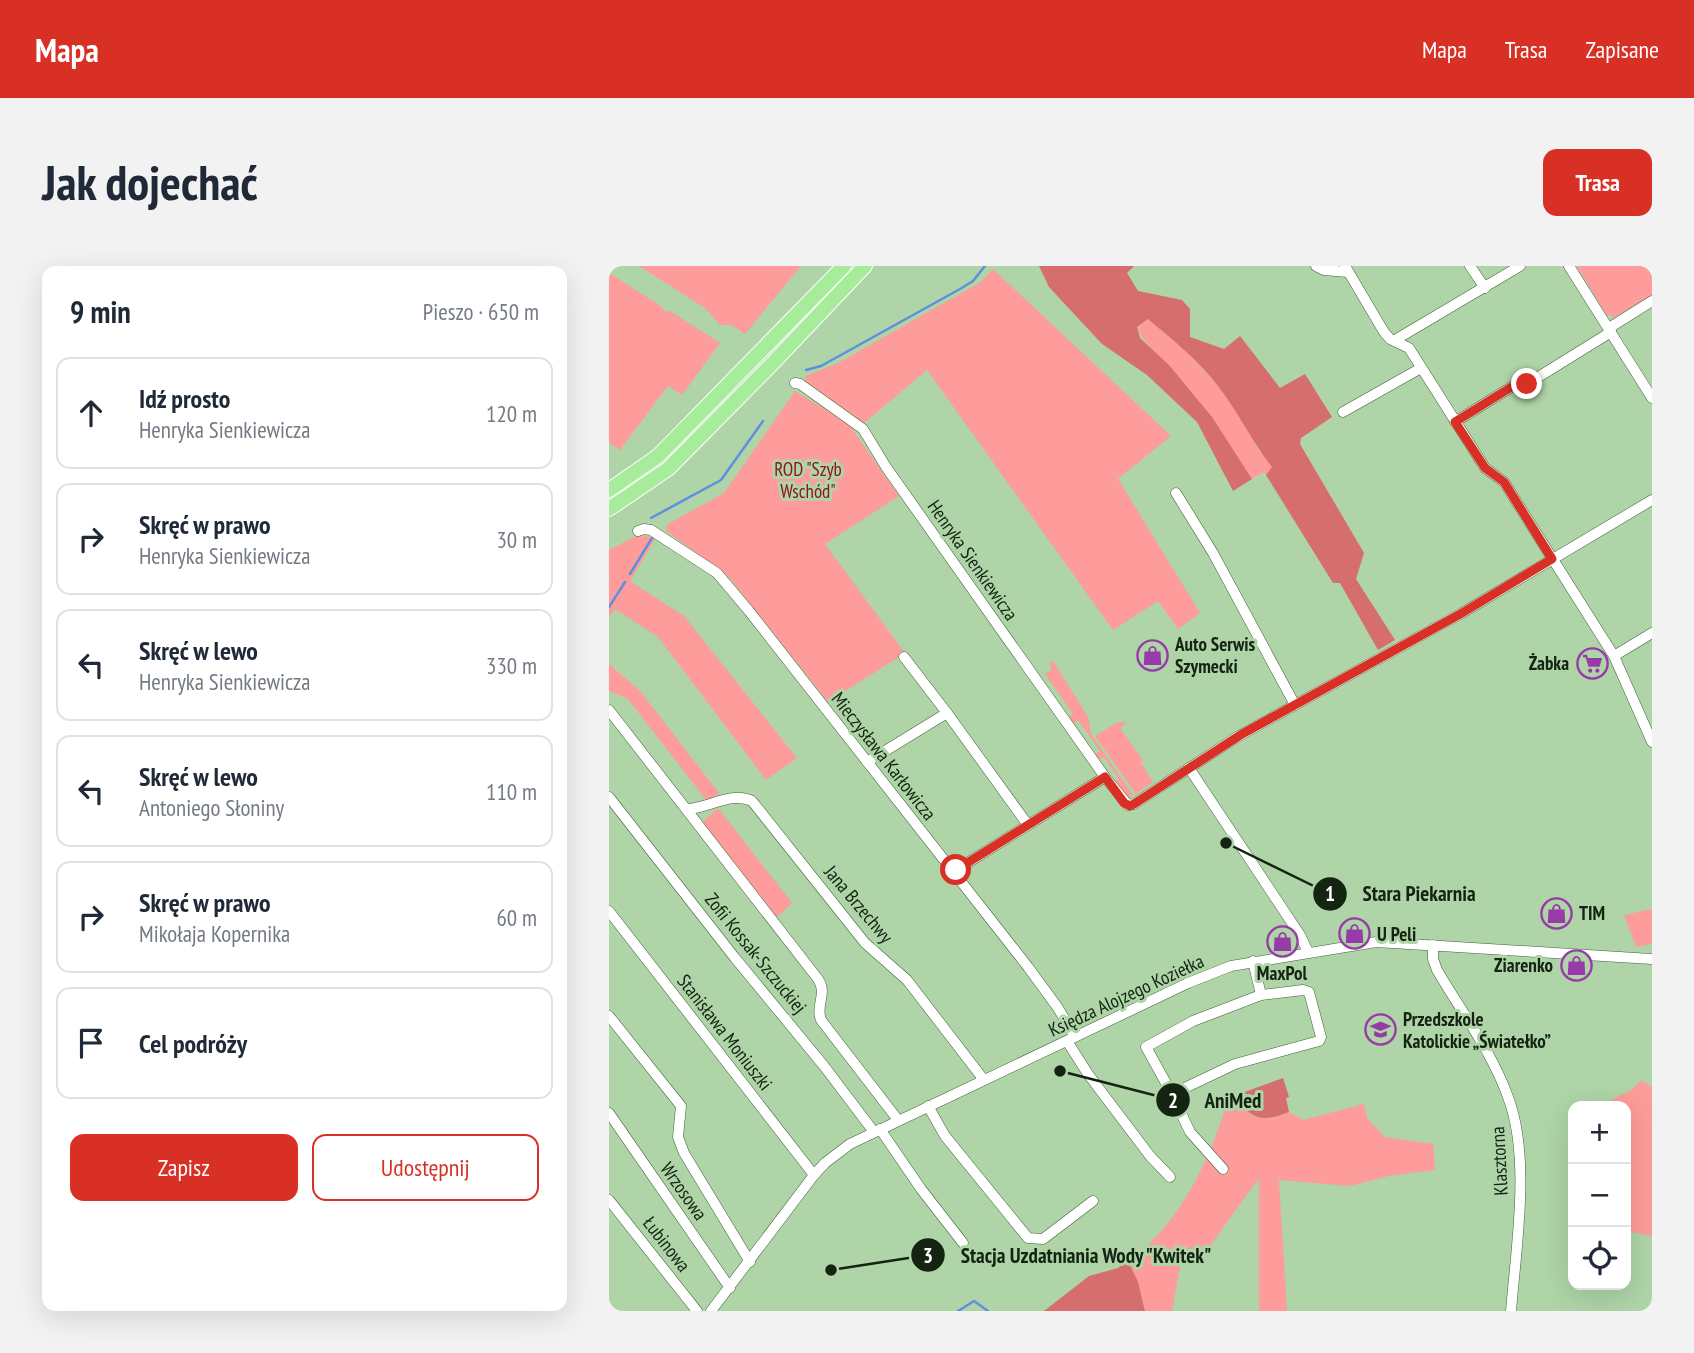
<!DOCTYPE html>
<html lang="pl">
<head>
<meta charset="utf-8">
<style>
  :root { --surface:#fff; --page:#f2f2f3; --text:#1f2937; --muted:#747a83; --line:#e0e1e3; --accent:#d93025 }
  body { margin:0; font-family:"PT Sans Narrow",sans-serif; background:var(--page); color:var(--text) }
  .controls { position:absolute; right:21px; bottom:21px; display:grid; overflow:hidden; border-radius:14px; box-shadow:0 7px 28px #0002 }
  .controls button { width:63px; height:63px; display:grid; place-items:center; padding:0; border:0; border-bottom:2px solid var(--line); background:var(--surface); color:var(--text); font:35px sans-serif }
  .stop { position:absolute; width:21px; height:21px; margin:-16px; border:5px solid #d93025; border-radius:50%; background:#fff }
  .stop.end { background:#d93025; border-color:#fff; box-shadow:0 2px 7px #0008 }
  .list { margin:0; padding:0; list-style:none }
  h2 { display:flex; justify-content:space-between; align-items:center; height:91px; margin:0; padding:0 28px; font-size:30px }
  h2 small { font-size:23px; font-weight:400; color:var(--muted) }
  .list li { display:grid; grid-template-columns:46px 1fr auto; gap:21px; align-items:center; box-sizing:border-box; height:112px; margin:0 14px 14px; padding:0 14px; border:2px solid var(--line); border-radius:14px }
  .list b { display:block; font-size:26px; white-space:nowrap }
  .list p { margin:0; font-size:23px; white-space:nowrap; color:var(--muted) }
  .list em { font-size:23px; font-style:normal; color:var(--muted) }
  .actions { display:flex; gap:14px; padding:21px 28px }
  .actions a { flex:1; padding:16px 0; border:2px solid var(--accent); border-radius:14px; text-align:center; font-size:24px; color:var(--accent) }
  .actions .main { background:var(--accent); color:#fff }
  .icon { flex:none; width:38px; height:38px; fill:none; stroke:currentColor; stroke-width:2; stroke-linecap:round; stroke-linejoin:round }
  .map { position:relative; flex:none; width:1043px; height:1045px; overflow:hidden; border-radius:14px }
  header { display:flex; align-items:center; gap:42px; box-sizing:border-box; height:98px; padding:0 35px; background:var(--accent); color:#fff }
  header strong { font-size:33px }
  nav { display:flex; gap:38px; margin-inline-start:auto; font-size:24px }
  .intro { display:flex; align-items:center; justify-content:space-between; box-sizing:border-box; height:168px; padding:0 42px }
  h1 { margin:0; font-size:49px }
  .button { padding:18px 32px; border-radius:14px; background:var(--accent); color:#fff; font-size:24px; font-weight:700 }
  main { display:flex; gap:42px; padding:0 42px }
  aside { flex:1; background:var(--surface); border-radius:14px; box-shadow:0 7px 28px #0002 }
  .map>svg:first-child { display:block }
  .green { fill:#fd9c9a }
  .forest { fill:#d76e6e }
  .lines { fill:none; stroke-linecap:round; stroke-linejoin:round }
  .stream { stroke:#618fe0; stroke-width:2.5 }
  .minor-casing { stroke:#3f6139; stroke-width:11 }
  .highway-casing { stroke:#fff; stroke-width:16 }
  .minor { stroke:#fff; stroke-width:10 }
  .highway { stroke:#a6ec9a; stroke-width:14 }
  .route { stroke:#d93025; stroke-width:9 }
  .labels { text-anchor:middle; stroke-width:6; stroke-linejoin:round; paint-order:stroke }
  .park-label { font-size:19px; fill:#941025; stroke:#aed4a7 }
  .street-label { font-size:19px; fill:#142312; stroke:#aed4a7 }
  .poi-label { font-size:19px; font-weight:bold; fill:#142312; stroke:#aed4a7; text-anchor:start }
  .leader { fill:none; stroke:#142312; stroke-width:2.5 }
  .callout-dot { fill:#142312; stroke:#aed4a7; stroke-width:2.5 }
  .mark-label { font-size:21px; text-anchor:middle; font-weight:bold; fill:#fff }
  .callout-label { font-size:21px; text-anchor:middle; font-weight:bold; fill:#142312; stroke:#aed4a7; stroke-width:6; stroke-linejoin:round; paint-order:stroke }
</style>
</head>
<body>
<header>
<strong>Mapa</strong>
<nav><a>Mapa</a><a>Trasa</a><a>Zapisane</a></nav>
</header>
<div class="intro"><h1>Jak dojechać</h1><a class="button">Trasa</a></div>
<main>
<aside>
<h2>9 min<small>Pieszo · 650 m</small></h2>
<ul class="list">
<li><svg class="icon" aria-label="ahead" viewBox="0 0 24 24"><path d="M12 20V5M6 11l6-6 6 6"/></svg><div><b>Idź prosto</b><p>Henryka Sienkiewicza</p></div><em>120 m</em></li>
<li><svg class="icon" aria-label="right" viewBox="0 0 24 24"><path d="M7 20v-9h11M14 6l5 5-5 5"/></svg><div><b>Skręć w prawo</b><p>Henryka Sienkiewicza</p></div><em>30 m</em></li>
<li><svg class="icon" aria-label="left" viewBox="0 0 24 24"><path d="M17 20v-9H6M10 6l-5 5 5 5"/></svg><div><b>Skręć w lewo</b><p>Henryka Sienkiewicza</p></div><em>330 m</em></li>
<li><svg class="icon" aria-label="left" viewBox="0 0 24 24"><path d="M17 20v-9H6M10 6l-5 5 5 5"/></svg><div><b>Skręć w lewo</b><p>Antoniego Słoniny</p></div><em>110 m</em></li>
<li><svg class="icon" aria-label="right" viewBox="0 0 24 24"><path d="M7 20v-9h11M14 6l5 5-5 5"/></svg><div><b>Skręć w prawo</b><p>Mikołaja Kopernika</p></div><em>60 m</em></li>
<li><svg class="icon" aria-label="arrive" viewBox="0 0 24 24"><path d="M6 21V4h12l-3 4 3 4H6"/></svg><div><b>Cel podróży</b></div></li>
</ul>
<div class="actions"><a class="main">Zapisz</a><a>Udostępnij</a></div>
</aside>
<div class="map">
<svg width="1043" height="1045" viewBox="0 0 1043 1045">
  <rect width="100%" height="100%" fill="#aed4a7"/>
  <g class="green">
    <polygon points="30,0 192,0 136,68 123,59 111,59 96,42"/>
    <polygon points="968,0 1043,0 1043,29 1004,52 1001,48 998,50"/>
    <polygon points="384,3 562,170 509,213 591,347 569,363 549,335 504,364 318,104 254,158 197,118 196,110 229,97 372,16"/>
    <polygon points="0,7 52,40 57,46 61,45 111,77 73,129 59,120 11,184 0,177"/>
    <path d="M539,53l35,29 34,36 32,44 7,18 17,21 -7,8 -2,-3 -12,7c-21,-32 -42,-63 -66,-93 -16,-19 -37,-36 -49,-58z"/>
    <polygon points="186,125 239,157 290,230 216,278 296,387 219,436 119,310 57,265 59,258 115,227"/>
    <polygon points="29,269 47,272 21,315 75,350 188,492 157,514 49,371 6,343 0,351 0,284"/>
    <polygon points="444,395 479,451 482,468 524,529 518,533 505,517 510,513 495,491 489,494 485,489 491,485 469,454 463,458 459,452 464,448 436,408 443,404 440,398"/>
    <polygon points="0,398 31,425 110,527 98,535 19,433 0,425"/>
    <polygon points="518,456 511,462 534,494 532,497 544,516 527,528 486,470 507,457"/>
    <polygon points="109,542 183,637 166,653 91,558"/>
    <polygon points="1043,643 1043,678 1027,681 1015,649"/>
    <polygon points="1033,814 1043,821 1043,970 1017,965 1017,840 990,840 1022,824"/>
    <path d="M620,829c25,22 26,30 60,17l14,8 61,-16 3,14 18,19 48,7 2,26 -46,6 -39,10 -71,-6 8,131h-28v-133l-52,72 -25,5 -10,56h-27l-4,-18 -13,-32c52,-35 85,-107 101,-166z"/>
  </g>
  <g class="forest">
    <path d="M430,0h95l-7,7 11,18 44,9 8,9v28l34,12 16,-13 40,52 25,-14 27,43 -31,21 -1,6 64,109 -8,26 39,61 -17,10 -38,-67h-7l-67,-108 6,-8c-20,-25 -33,-54 -54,-81 -19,-25 -45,-46 -70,-67l-11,8 3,11 29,27 43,52 40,62 -19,12 -36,-69 -50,-47 -45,-31 -53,-57z"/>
    <path d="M674,812l6,19 -3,1 3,14c-31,12 -34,6 -58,-15z"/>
    <polygon points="519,995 529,1016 536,1045 435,1045 480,1010 509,1002"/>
  </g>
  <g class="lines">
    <g class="stream">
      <polyline points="197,104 212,100 351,23 364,15 376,0"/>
      <polyline points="42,252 112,214 154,155"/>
      <polyline points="21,308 43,272"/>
      <polyline points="0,341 16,316"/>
      <polyline points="349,1045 365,1035 379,1045"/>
    </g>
    <defs>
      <g id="minor">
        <polyline points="707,0 715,4 739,6"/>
        <polyline points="736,0 775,66 781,73 800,82 876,202 895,216 1005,390 1043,476"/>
        <polyline points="861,0 876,22"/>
        <polyline points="960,0 1043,132"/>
        <polyline points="1000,62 1043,35"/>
        <polyline points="786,74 911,0"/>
        <polyline points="186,117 191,118 254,163 277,201 496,511 519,539 525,538 628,471 853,347 1043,234"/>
        <polyline points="734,146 812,102"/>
        <polyline points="846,156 904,120 918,118 1002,66"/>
        <polyline points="567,227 604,287 686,439"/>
        <polyline points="29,265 35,263 42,264 108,307 140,345 419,701 449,742 466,771"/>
        <polyline points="1005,390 1043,367"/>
        <polyline points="295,391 338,447"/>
        <path d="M0,444l209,269c10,15 -3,26 3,41l77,100"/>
        <polyline points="258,496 338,447 419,559"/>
        <polyline points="580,502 691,669 699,686"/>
        <polyline points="0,531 126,692 215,800 265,866"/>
        <path d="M78,543c22,-1 44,-18 65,-8l113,142 42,37 77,100"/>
        <polyline points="344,606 496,511"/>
        <polyline points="0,645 205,909"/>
        <path d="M824,679v14l4,11c24,41 55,82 71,127 23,61 8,150 3,214"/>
        <polyline points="644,695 652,729 584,755 537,781 563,828 626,798 710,775 712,771 700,726 694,724 652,729"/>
        <polyline points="0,750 72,840 69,871 75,887 141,996"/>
        <polyline points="458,775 479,808 541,890 561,911"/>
        <polyline points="563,828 581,866 614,903"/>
        <polyline points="319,840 336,870 419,972 434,973 484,935"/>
        <polyline points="0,847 121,1022"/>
        <polyline points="271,863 312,923 354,977"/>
        <polyline points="0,934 88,1045"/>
        <polyline points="102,1045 205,909 216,897 241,878 579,717 622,700 767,676 1043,693"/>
      </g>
      <g id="highway">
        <polyline points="0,224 49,190 235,0"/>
        <polyline points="0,243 59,203 160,101 256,0"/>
      </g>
    </defs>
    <use href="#minor" class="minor-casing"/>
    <use href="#highway" class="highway-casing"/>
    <use href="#minor" class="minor"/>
    <use href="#highway" class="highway"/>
  </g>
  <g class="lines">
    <polyline class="route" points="347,604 496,511 515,537 521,540 525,538 633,468 853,347 943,293 895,216 876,202 846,156 904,120 918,118"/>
  </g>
  <defs>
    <symbol id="shop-ring" viewBox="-11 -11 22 22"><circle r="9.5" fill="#aed4a7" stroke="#963ba7" stroke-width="1.5"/><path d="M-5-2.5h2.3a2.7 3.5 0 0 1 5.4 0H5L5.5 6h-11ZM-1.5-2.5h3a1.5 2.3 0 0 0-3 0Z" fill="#963ba7"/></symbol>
    <symbol id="supermarket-ring" viewBox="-11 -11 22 22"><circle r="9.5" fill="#aed4a7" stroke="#963ba7" stroke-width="1.5"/><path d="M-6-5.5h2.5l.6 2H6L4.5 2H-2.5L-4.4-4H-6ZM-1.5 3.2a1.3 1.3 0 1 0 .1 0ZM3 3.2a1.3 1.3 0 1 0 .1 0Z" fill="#963ba7"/></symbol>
    <symbol id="school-ring" viewBox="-11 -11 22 22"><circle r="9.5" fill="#aed4a7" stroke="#963ba7" stroke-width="1.5"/><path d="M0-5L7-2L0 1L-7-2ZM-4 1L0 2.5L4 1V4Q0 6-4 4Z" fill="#963ba7"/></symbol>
  </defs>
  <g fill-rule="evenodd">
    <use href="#shop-ring" x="526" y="372" width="35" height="35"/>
    <use href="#supermarket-ring" x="966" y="380" width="35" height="35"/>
    <use href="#shop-ring" x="930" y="630" width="35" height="35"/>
    <use href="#shop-ring" x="728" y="650" width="35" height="35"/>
    <use href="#shop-ring" x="656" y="658" width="35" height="35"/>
    <use href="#shop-ring" x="950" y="682" width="35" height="35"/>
    <use href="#school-ring" x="754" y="746" width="35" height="35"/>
  </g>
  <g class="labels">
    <g class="park-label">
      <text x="199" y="210">ROD "Szyb<tspan x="199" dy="22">Wschód"</tspan></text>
    </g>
    <g class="street-label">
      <text transform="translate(364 294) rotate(55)" y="7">Henryka Sienkiewicza</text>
      <text transform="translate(275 490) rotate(52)" y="7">Mieczysława Karłowicza</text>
      <text transform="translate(250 638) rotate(50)" y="7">Jana Brzechwy</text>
      <text transform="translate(147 687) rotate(51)" y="7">Zofii Kossak-Szczuckiej</text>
      <text transform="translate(517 729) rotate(-25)" y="7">Księdza Alojzego Koziełka</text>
      <text transform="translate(116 766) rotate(52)" y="7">Stanisława Moniuszki</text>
      <text transform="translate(890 895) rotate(-93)" y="7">Klasztorna</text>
      <text transform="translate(75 925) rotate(55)" y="7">Wrzosowa</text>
      <text transform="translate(58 978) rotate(52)" y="7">Łubinowa</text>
    </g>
    <g class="poi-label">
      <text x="566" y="385">Auto Serwis<tspan x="566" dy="22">Szymecki</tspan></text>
      <text x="960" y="404" text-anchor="end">Żabka</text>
      <text x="970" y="654">TIM</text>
      <text x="768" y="675">U Peli</text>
      <text x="944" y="706" text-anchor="end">Ziarenko</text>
      <text x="673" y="714" text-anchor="middle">MaxPol</text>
      <text x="794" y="760">Przedszkole<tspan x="794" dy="22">Katolickie „Światełko”</tspan></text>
    </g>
  </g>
  <path class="leader" d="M617 577L721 628M451 805L564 834M222 1004L319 989"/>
  <g class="callout-dot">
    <circle cx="617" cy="577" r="7"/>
    <circle cx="451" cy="805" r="7"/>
    <circle cx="222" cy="1004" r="7"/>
    <circle cx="721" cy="628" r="18"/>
    <circle cx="564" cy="834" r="18"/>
    <circle cx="319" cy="989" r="18"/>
  </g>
  <g class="mark-label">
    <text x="721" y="635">1</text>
    <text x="564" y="842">2</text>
    <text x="319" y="997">3</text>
  </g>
  <g class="callout-label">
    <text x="810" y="635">Stara Piekarnia</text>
    <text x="624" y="842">AniMed</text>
    <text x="477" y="997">Stacja Uzdatniania Wody "Kwitek"</text>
  </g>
</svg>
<div class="controls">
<button>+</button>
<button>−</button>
<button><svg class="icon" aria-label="locate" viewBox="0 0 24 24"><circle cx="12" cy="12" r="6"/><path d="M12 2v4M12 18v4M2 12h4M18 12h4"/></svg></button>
</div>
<div class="stop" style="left:347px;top:604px"></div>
<div class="stop end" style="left:918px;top:118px"></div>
</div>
</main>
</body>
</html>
